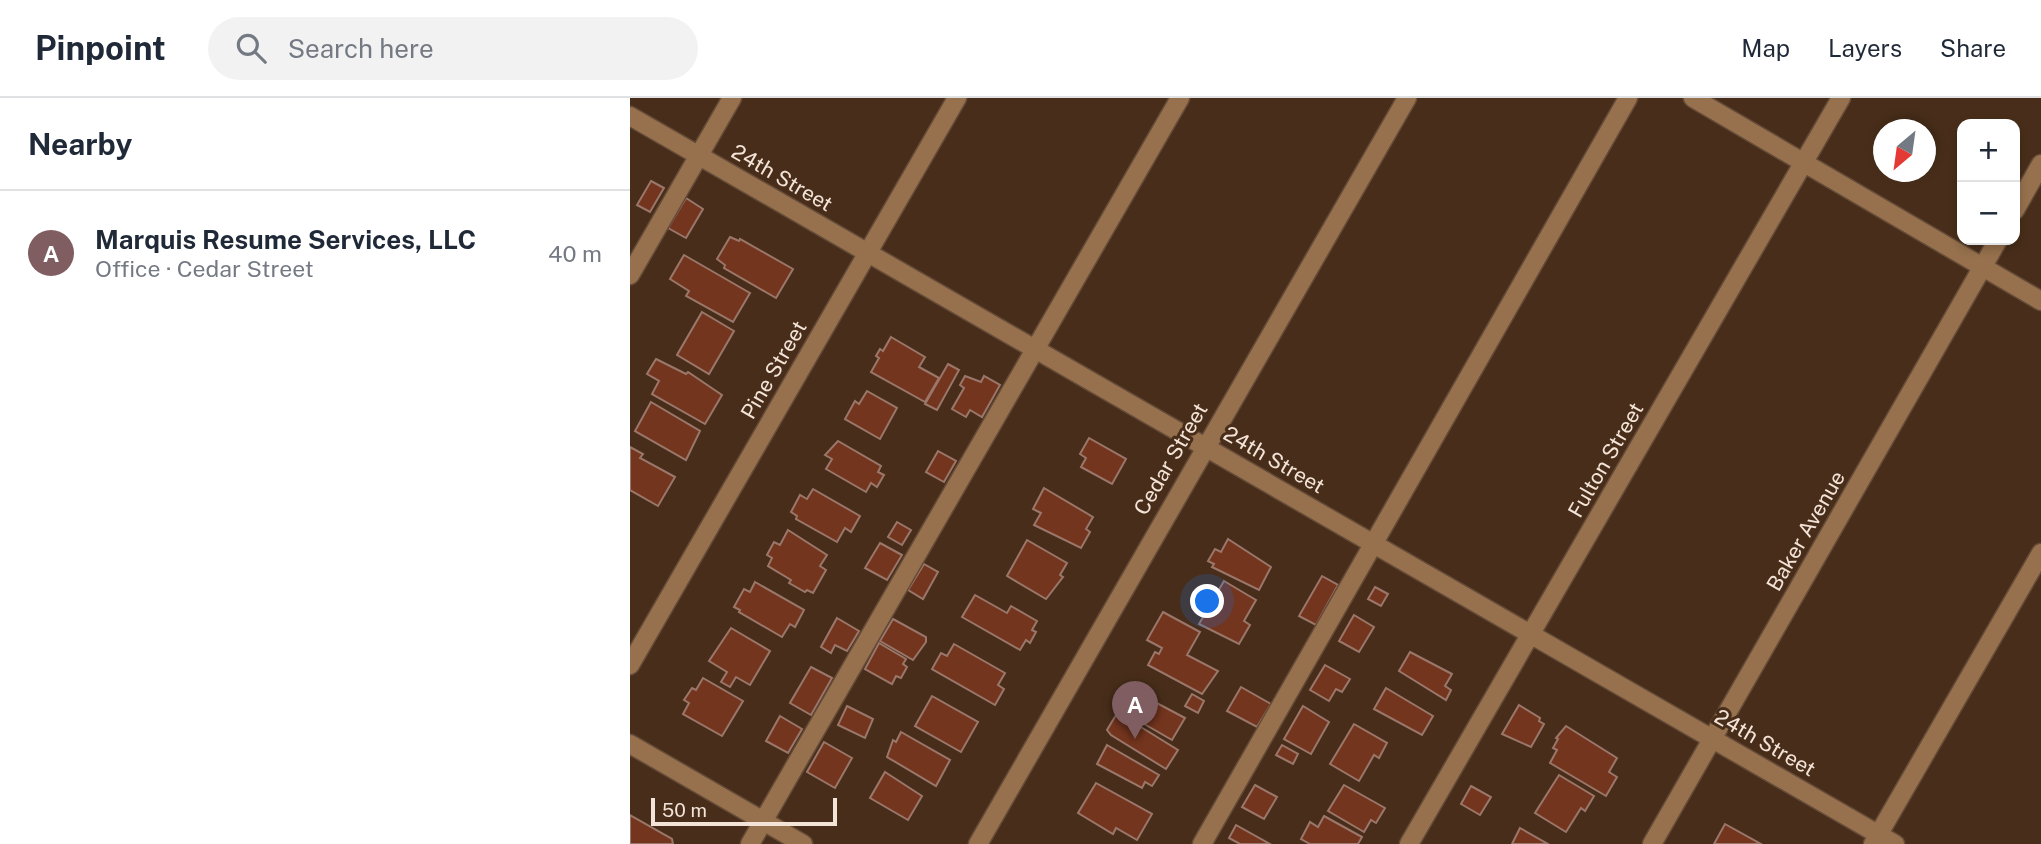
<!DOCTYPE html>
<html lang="en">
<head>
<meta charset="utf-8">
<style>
  :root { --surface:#fff; --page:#f2f2f3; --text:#1f2937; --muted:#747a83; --line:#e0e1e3; --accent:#7f5d60 }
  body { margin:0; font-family:"Public Sans",sans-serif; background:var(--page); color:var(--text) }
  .controls { position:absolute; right:21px; top:21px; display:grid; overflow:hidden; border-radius:14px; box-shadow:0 4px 10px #0003 }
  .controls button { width:63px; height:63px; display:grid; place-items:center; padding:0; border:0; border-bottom:2px solid var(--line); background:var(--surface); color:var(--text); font:35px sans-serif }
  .compass { position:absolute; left:1243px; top:21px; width:63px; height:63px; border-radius:50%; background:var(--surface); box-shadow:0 4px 10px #0003; rotate:209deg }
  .scale { position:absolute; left:21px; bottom:18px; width:186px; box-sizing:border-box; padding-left:7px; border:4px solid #f4e4d8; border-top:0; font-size:19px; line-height:24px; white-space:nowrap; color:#f4e4d8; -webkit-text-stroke:5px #482e1a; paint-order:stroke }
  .you { position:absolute; left:578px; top:504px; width:24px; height:24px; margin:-18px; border:5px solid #fff; border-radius:50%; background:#1a73e8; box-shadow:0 0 0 10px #1a73e833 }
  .badge { display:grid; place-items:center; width:46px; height:46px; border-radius:50%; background:var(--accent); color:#fff; font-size:23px; font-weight:700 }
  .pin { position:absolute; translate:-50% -58px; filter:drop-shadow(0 2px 4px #0008) }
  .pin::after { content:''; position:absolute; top:37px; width:24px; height:21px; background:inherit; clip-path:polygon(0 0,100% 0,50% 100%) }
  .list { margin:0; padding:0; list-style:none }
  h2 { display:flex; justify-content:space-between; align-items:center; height:91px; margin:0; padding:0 28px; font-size:30px }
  h2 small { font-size:23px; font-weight:400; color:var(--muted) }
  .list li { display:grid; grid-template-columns:46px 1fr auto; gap:21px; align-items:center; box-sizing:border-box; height:126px; padding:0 28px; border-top:2px solid var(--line) }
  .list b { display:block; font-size:26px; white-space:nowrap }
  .list p { margin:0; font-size:23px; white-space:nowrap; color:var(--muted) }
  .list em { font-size:23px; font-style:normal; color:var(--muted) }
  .icon { flex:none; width:38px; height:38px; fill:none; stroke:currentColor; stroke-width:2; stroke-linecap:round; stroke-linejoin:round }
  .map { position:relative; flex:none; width:1411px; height:746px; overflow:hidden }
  header { display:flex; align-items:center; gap:42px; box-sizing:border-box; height:98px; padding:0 35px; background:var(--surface); border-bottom:2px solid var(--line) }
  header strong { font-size:33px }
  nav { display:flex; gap:38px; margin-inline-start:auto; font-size:24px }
  .search { width:490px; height:63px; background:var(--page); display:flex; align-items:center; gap:18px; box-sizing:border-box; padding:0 24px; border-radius:38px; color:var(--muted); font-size:26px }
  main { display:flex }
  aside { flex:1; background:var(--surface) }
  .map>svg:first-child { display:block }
  .building { fill:#74351e; stroke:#9a776a; stroke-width:2 }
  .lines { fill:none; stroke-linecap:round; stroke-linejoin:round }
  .minor-casing { stroke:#644b38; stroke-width:21 }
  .minor { stroke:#97714d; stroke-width:18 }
  .labels { text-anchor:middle; stroke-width:6; stroke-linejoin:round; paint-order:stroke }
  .street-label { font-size:21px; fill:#f4e4d8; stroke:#482e1a }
</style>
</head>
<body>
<header>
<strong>Pinpoint</strong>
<div class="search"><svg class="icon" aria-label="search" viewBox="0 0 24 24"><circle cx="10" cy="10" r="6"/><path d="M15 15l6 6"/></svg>Search here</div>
<nav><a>Map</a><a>Layers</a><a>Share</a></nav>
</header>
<main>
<aside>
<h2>Nearby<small></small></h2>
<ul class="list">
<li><span class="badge">A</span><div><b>Marquis Resume Services, LLC</b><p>Office · Cedar Street</p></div><em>40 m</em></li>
</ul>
</aside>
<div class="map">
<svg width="1411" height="746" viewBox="0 0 1411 746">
  <rect width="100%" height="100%" fill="#482e1a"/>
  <g class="building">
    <polygon points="21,83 34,90 20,114 7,107"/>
    <polygon points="56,100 73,111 56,140 38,130"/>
    <polygon points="100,139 109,143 110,141 163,171 146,200 94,170 95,167 87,161"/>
    <polygon points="54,157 120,195 103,224 56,198 59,193 40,181"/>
    <polygon points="72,214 104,233 79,276 47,257"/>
    <polygon points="261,239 295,259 289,269 309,280 295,304 241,274 249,260 246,258 250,251 253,253"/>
    <polygon points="26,261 56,276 58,274 92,297 75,326 22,296 29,283 17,276"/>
    <polygon points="318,266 329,272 307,312 295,306"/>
    <polygon points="335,278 351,284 354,278 370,287 352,319 340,312 336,319 322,311 334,290 330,287"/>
    <polygon points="237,293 267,310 250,341 215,321 225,303 229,306"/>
    <polygon points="21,304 70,333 56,362 5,333"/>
    <polygon points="459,340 496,361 482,386 451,369 456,360 450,356"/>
    <polygon points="208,343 251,368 248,374 254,377 247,389 241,385 236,394 196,371 202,361 195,357"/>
    <polygon points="0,349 13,356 10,360 45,379 28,408 0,392"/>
    <polygon points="308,353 326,363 314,384 296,374"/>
    <polygon points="414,390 463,419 456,431 460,434 451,450 404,427 411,415 403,411"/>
    <polygon points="183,391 230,418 221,434 215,430 207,444 166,421 167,418 161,414 170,397 177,401"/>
    <polygon points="267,424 281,432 272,447 258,439"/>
    <polygon points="158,432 197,457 190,468 196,472 183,495 177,492 175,494 159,485 161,482 138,468 142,460 137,457 144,444 150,447"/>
    <polygon points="598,441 641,469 629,492 582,469 584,466 578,463 585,451 591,454"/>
    <polygon points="397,442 437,465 430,477 433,479 416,501 377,478"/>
    <polygon points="250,445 272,457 257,482 235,470"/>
    <polygon points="294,466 308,474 293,501 278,492"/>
    <polygon points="692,478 708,487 686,527 669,518"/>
    <polygon points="594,483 626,502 614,523 620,527 609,546 569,526"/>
    <polygon points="125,484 174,512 165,529 160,526 152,539 109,514 110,512 104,509 114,491 120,494"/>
    <polygon points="745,489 758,496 751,508 738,501"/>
    <polygon points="345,497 377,515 381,508 407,523 402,532 406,534 400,545 396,542 390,552 332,519"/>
    <polygon points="533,514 570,534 557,557 588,573 572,596 518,567 525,554 529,556 532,550 517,542"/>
    <polygon points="724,517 744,529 729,554 709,543"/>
    <polygon points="207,520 229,533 217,553 205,547 201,555 191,549"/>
    <polygon points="263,521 296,539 296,544 283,562 250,543"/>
    <polygon points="101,530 140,553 120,587 106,579 100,589 91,584 97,574 79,563"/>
    <polygon points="249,545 276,561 273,566 277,569 271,580 266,578 262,586 235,571"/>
    <polygon points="324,546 375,575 368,587 374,591 365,607 302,571 311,555 317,558"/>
    <polygon points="780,554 822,576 815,588 821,592 816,602 769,573"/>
    <polygon points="695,567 720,581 712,594 706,591 699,603 680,592"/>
    <polygon points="181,569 202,580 181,617 160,605"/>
    <polygon points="73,580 113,603 92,638 53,616 59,605 54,602 62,590 66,592"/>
    <polygon points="611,589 641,606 627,629 597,613"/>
    <polygon points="756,590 803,618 792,637 744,611"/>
    <polygon points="506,594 555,620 542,642 490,612"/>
    <polygon points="562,596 574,603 568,615 555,608"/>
    <polygon points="302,598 348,624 331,654 285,628"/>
    <polygon points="889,607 910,620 909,623 914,626 901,649 872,636"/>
    <polygon points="217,608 243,621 235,640 208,627"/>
    <polygon points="673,608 699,624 681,656 654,641"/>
    <polygon points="486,617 491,620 493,618 548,652 536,671 481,637 477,632"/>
    <polygon points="150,618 172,631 158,655 136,643"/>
    <polygon points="724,626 757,645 749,660 744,657 729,683 700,666"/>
    <polygon points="936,628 987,660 979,674 987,679 976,698 920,665 927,652 923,650 928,641 926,640"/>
    <polygon points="271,634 320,662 306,688 257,659 263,642 266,644"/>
    <polygon points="194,644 222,660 205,690 177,674"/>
    <polygon points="477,647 529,677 522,688 515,684 512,690 467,666"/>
    <polygon points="652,647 668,656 663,666 646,657"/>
    <polygon points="255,674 292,698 278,722 240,700"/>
    <polygon points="929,677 964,698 955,713 951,710 936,734 905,715"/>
    <polygon points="466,685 522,716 507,742 486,730 483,736 448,715"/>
    <polygon points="625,687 647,699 634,721 612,709"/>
    <polygon points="714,687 755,710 746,725 741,722 734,734 698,713"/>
    <polygon points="841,688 861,699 850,717 831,706"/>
    <polygon points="0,717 42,741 43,746 0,746"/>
    <polygon points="694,718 732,739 728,746 680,746 671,741 680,724 688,729"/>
    <polygon points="1095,726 1131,746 1084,746"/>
    <polygon points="606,727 640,746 610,746 599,740"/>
    <polygon points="890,730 918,746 882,746"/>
  </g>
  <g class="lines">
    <defs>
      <g id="minor">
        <polyline points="1063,0 1411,203"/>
        <polyline points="0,18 1265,746"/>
        <polyline points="1385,112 1411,66"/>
        <polyline points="0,177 102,0"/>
        <polyline points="0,567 327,0"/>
        <polyline points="0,646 173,746"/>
        <polyline points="120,746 550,0"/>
        <polyline points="348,746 777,0"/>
        <polyline points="572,746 998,0"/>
        <polyline points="779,746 1211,0"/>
        <polyline points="1022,746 1368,142"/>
        <polyline points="1243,746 1411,455"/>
      </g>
    </defs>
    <use href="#minor" class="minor-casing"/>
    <use href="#minor" class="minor"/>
  </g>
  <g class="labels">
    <g class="street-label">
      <text transform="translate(152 80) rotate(30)" y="7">24th Street</text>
      <text transform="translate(144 272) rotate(-60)" y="7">Pine Street</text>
      <text transform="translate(541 361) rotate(-60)" y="7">Cedar Street</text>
      <text transform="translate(644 362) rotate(30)" y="7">24th Street</text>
      <text transform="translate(976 362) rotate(-60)" y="7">Fulton Street</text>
      <text transform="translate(1176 433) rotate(-60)" y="7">Baker Avenue</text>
      <text transform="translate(1135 645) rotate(30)" y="7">24th Street</text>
    </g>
  </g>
</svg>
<div class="controls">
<button>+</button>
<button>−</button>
</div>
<svg class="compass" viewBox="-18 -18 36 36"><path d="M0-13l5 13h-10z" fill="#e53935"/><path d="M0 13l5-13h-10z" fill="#747a83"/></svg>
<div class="scale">50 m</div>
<div class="you"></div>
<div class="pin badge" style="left:505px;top:641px">A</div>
</div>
</main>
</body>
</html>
